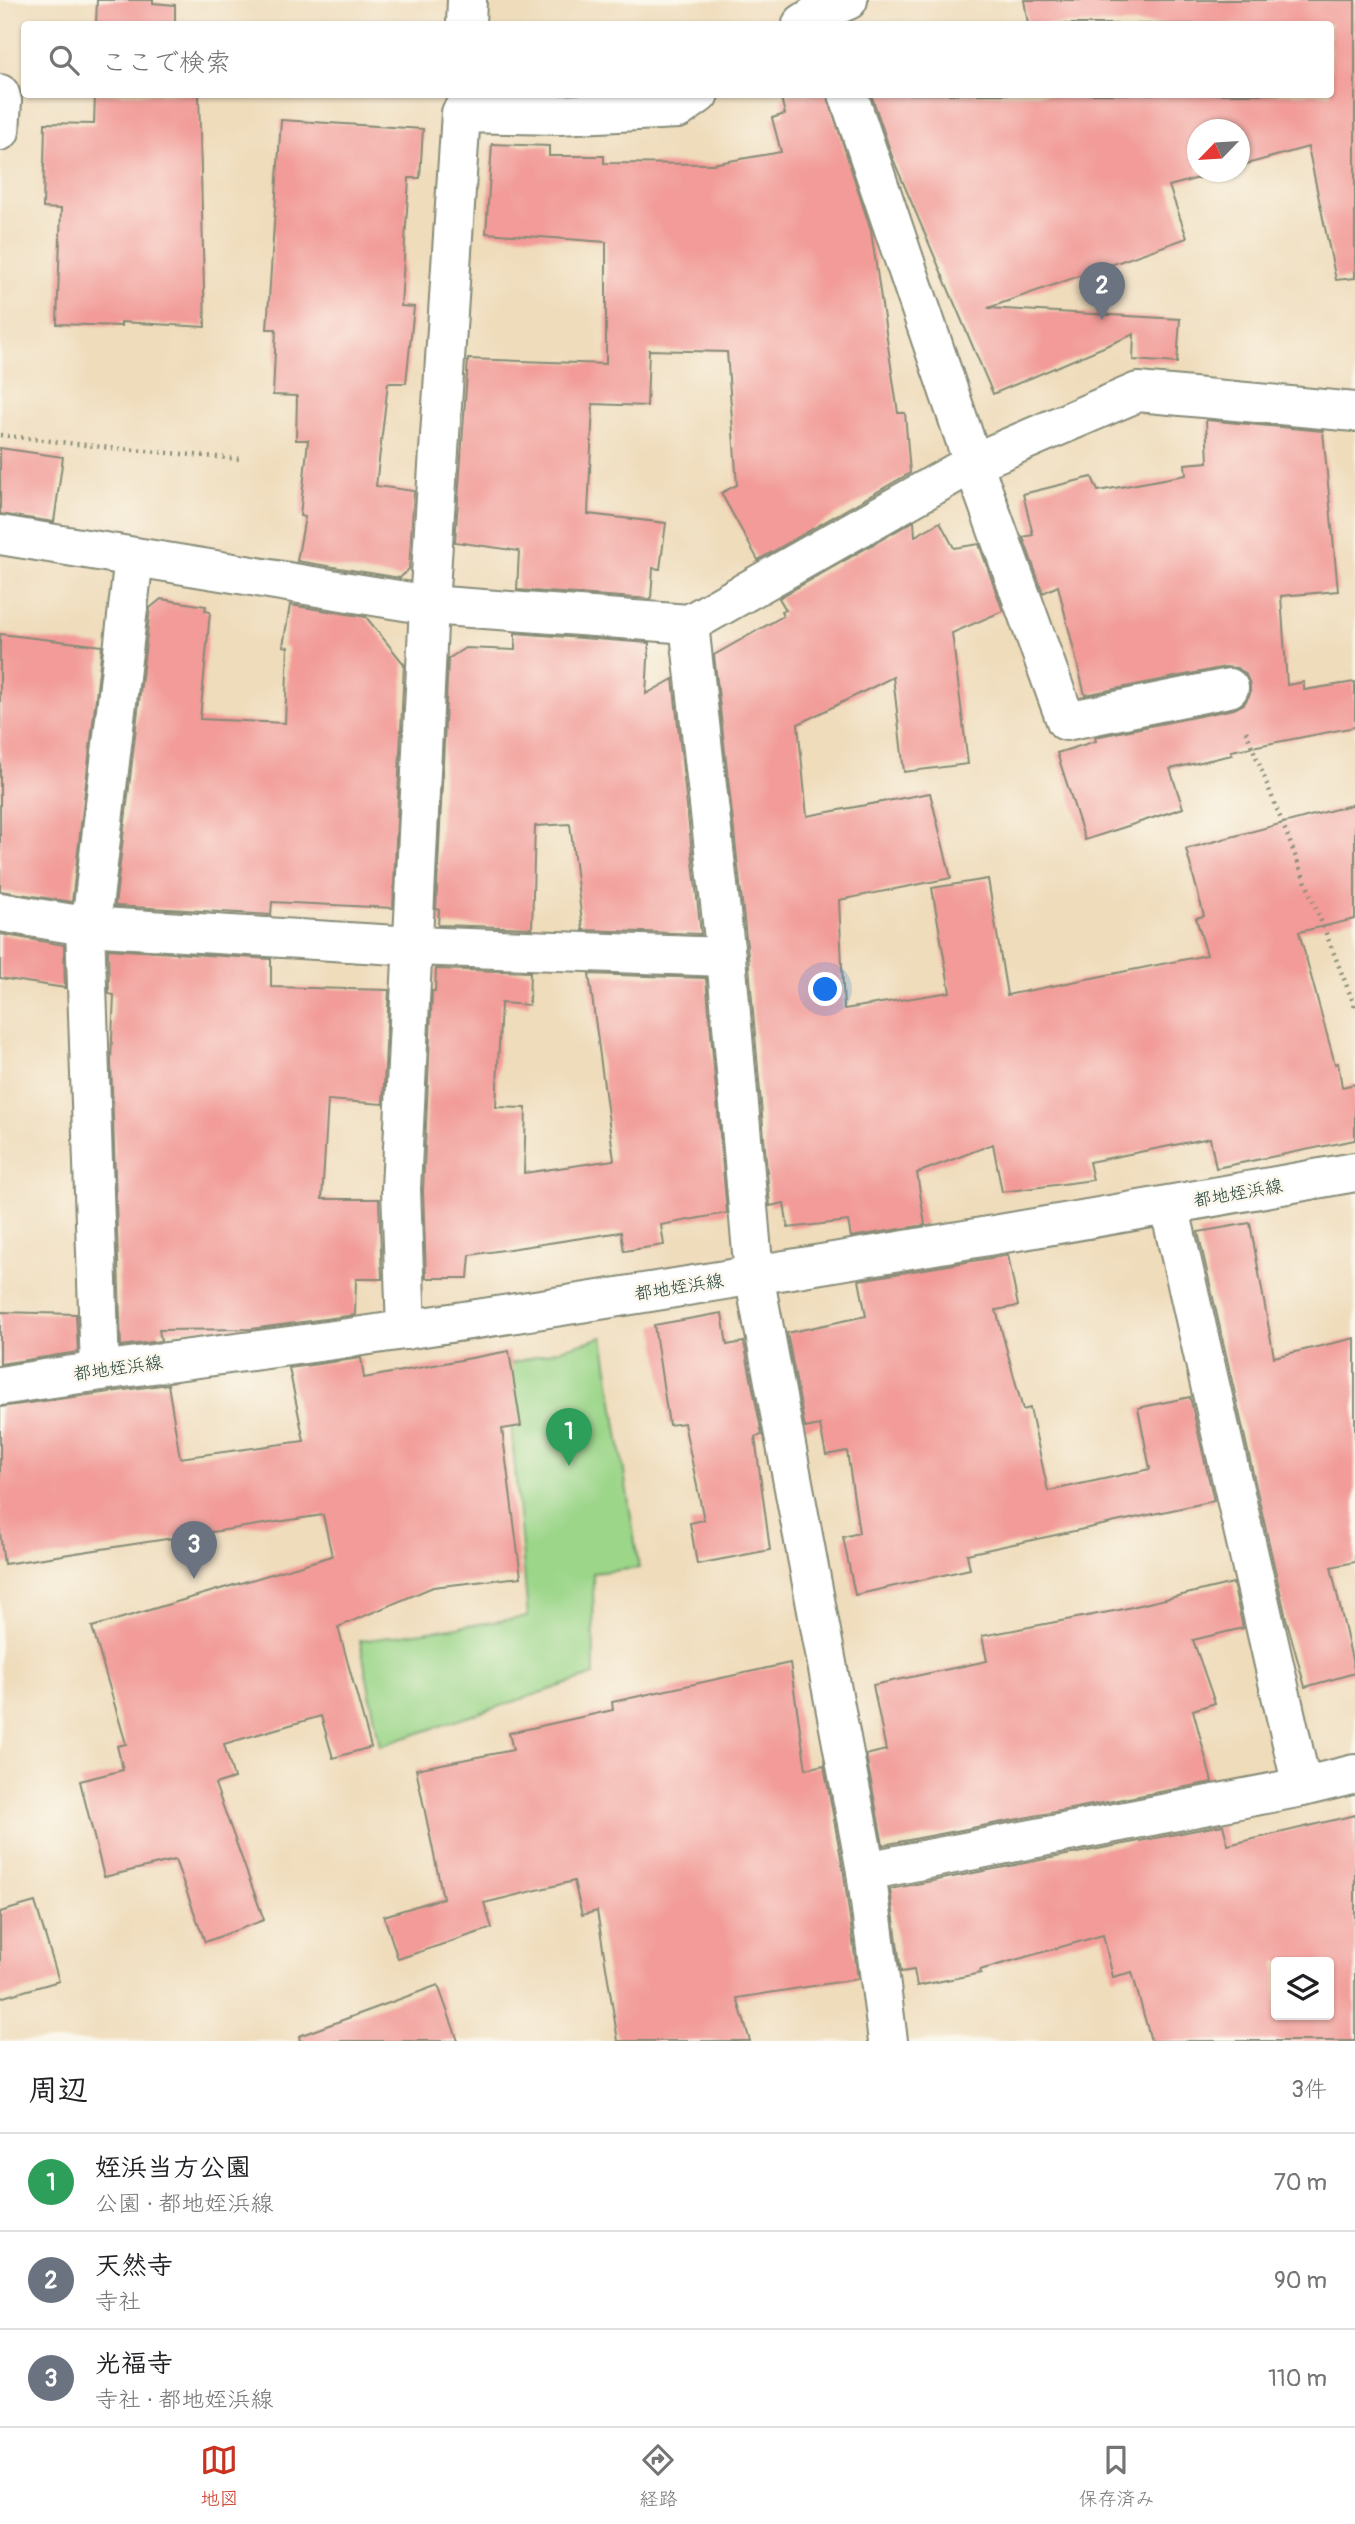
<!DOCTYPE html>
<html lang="ja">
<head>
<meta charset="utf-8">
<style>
  :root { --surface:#fff; --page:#f2f2f2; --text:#202124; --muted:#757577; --line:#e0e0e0; --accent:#c8321e }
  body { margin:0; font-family:Pangolin,"Klee One",sans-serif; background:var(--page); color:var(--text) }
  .controls { position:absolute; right:21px; bottom:21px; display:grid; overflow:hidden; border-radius:7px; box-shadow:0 2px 5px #0004 }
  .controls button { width:63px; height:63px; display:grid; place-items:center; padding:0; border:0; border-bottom:2px solid var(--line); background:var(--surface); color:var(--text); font:35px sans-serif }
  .compass { position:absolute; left:1187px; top:119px; width:63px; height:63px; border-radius:50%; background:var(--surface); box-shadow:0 2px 5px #0004; rotate:245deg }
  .you { position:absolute; left:826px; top:990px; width:24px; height:24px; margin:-18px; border:5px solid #fff; border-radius:50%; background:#1a73e8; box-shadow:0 0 0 10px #1a73e833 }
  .badge { display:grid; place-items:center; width:46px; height:46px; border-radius:50%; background:var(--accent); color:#fff; font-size:23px; font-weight:700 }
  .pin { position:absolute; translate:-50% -58px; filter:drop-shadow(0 2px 4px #0008) }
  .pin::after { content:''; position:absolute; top:37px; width:24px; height:21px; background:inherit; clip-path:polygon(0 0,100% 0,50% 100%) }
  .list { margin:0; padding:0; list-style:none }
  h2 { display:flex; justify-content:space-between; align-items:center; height:91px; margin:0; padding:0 28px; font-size:30px }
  h2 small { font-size:23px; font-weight:400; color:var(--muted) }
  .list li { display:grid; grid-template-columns:46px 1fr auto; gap:21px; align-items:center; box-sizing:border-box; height:98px; padding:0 28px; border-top:2px solid var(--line) }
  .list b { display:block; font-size:26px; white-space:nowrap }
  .list p { margin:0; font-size:23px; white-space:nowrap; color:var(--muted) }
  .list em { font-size:23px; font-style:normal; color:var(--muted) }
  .icon { flex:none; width:38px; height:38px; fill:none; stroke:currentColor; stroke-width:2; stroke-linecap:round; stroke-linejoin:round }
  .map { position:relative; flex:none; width:1355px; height:2041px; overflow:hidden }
  .search { position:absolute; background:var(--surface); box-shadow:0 2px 5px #0004; left:21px; right:21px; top:21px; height:77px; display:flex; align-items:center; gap:18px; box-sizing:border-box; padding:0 24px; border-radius:7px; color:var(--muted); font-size:26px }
  .sheet { height:385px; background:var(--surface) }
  nav { display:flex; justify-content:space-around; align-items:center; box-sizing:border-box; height:98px; border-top:2px solid var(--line); background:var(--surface); font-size:19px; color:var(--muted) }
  nav a { display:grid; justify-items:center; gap:4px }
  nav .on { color:var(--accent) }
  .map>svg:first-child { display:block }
  .green { fill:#9bd689; stroke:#5d8a5e; stroke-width:2 }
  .building { fill:#f29b98; fill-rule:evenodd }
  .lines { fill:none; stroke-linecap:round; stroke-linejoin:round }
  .minor-casing { stroke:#878c78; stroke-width:42 }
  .path { stroke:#878c78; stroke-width:4.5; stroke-dasharray:2 5; stroke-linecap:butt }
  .minor { stroke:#fff; stroke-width:38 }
  .labels { text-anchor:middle; stroke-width:5; stroke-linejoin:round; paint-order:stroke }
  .street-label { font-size:18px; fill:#1f3d34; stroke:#fbf7ec }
</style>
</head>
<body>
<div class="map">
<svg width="1355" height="2041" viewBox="0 0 1355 2041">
  <rect width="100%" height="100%" fill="#fbf7ec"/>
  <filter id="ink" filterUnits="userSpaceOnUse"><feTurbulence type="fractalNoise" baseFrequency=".0143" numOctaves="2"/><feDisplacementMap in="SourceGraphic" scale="14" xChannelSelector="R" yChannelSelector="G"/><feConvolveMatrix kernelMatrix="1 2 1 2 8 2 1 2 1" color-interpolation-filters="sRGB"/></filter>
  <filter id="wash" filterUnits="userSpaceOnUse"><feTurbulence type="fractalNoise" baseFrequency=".00686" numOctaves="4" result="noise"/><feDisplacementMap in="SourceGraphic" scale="28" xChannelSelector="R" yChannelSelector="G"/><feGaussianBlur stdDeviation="1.57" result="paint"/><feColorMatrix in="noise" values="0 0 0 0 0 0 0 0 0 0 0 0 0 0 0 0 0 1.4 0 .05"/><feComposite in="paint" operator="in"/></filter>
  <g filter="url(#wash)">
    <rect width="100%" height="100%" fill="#efdcbb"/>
    <polygon class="green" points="603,1337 639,1568 593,1573 594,1675 380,1746 360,1641 528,1617 506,1365"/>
    <g id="blocks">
      <g class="building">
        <polygon points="97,0 153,0 153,3 175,5 175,24 96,24"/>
        <polygon points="1024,0 1355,0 1355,278 1336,280 1308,147 1240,166 1240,130 1198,130 1198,172 1221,172 1169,186 1187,238 988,308 1180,319 1177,363 1133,360 1134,334 993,394 893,159 871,94 1331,94 1331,24 1028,24"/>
        <polygon points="95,94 199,94 205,327 121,322 121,326 57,324 61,209 43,208 45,123 94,124"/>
        <polygon points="793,94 827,94 871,231 898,413 905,413 910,473 758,560 721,493 737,485 727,352 649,350 647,406 593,404 588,514 666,523 660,569 653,568 651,599 517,590 519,551 455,542 468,359 606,364 606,242 486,233 492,144 549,146 549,156 604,156 604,163 712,164 781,152 772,118 785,114 781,98"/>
        <polygon points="281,120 423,129 420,178 409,178 401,306 414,307 406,383 388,383 376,486 414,491 409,569 400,578 297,561 305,517 300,516 308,440 296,440 297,396 273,395 276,329 267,329"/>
        <polygon points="1206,420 1323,431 1338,591 1281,596 1287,685 1304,682 1304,690 1355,682 1355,727 1231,751 1232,755 1170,769 1183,808 1085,840 1057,753 1096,741 1095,737 1234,709 1244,704 1250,694 1250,684 1245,673 1237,668 1225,667 1085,695 1058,586 1043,593 1023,537 1033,535 1023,494 1092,477 1098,491 1186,475 1185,464 1208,462"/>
        <polygon points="0,448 63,457 54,522 0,514"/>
        <polygon points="914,521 915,536 940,522 954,548 979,544 1003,611 952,633 968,764 904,772 893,677 798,724 807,816 930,793 951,878 839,900 844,1009 950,992 932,888 988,879 1007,995 1207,955 1196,918 1204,916 1186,849 1355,804 1355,919 1299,932 1335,1064 1338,1063 1342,1087 1355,1084 1355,1140 1216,1168 1210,1138 1089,1162 1093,1180 1002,1192 993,1144 917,1173 925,1225 851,1237 848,1221 788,1228 784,1203 770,1206 748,955 714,655 783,616 781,612 786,610 779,598"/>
        <polygon points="161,599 206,606 205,611 210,612 200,719 285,723 288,647 283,646 290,605 366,617 404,664 393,908 272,902 271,915 115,906 150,608"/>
        <polygon points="515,633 649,643 646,694 673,679 701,934 583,930 570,824 535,826 532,928 438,925 439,910 436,909 448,659 465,648 515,650"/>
        <polygon points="0,634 102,646 72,902 0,891"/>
        <polygon points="0,934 64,945 65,988 0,978"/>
        <polygon points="108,949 271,959 271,987 389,990 383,1104 328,1100 322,1199 379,1199 382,1279 356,1279 355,1315 251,1329 159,1330 161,1341 121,1346 111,1061 114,995 109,994"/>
        <polygon points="436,969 530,972 529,1005 501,1003 496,1107 526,1108 524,1173 614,1160 589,974 706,978 727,1213 661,1225 664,1245 624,1251 621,1232 470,1255 468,1278 426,1278 423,1191 432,991 435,991"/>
        <polygon points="1250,1223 1274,1357 1355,1338 1355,1562 1331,1567 1355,1673 1305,1687 1286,1618 1198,1232"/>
        <polygon points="1008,1255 1018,1306 996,1310 1023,1410 1030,1408 1048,1491 1150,1469 1138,1408 1190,1397 1214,1501 967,1554 970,1569 855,1595 843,1537 859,1533 847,1451 826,1455 820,1425 805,1428 787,1333 866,1316 859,1280"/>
        <polygon points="0,1312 76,1314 78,1352 0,1364"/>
        <polygon points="722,1313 727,1345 744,1342 762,1435 755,1437 770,1550 697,1564 690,1523 704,1520 684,1423 669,1425 654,1325"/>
        <polygon points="509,1351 521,1426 502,1429 521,1577 433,1587 338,1627 371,1747 333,1758 321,1716 224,1744 234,1778 215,1784 264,1920 205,1942 175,1860 104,1877 80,1781 123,1770 117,1746 126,1744 92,1627 332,1556 323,1515 4,1564 0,1533 0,1407 168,1384 180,1458 304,1441 289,1368 361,1358 364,1378"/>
        <polygon points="1233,1583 1243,1628 1193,1640 1215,1703 1193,1710 1212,1782 883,1845 866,1755 886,1750 873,1685 987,1661 982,1636 1119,1610"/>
        <polygon points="790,1663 806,1769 824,1765 844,1874 858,1979 737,1998 750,2041 618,2041 597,1911 582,1915 574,1881 484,1903 492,1928 398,1959 384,1916 443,1898 416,1769 513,1750 509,1733 613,1710 612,1702"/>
        <path d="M1355,1815v226h-204l-19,-69 -19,5 -10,-42 -123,35 1,3 -64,13 -3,-16 -13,2 -11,-83 333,-64 5,20zM1276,1962h53v53h-53z"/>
        <polygon points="35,1902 59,1981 0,1998 0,1912"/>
        <polygon points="438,1985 458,2041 300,2041 299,2036"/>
      </g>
    </g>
  </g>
  <g filter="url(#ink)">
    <use href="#blocks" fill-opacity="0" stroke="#878c78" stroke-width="2"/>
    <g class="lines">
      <defs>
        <g id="minor">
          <polyline points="466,24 467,0"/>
          <polyline points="802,24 820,12 848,0"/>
          <polyline points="0,94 2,101 0,131"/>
          <polyline points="848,94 973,463 1066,721 1229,688"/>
          <polyline points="0,535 429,605 689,624 973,463 1138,392 1355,412"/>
          <polyline points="689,624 726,957 754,1275 866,1871 888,2041"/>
          <polyline points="0,912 85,926 413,946 726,957"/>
          <polyline points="1169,1205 1302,1787"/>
          <polyline points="406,1330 401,1189 429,605 461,113 558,115 678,109 699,94"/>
          <polyline points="100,1370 85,926 93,907 134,557"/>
          <path d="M0,1386c136,-22 273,-36 410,-57 316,-47 631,-101 945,-157"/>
          <polyline points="866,1871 1302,1787 1355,1774"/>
        </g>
      </defs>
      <use href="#minor" class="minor-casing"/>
      <g class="path">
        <polyline points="0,435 111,448 241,459"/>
        <polyline points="1246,731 1355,1007"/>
      </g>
      <use href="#minor" class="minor"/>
    </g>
  </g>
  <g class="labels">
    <g class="street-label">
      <text transform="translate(1238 1193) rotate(-10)" y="6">都地姪浜線</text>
      <text transform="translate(679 1287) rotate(-9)" y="6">都地姪浜線</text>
      <text transform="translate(118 1368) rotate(-8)" y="6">都地姪浜線</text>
    </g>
  </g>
</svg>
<div class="controls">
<button><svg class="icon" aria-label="layers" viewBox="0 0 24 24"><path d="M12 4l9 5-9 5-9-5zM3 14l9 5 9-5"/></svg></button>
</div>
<svg class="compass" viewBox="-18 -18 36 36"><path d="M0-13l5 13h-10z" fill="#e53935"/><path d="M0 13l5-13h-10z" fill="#757577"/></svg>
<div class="you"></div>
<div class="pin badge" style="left:569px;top:1466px;background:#2e9e5b">1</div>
<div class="pin badge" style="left:1102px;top:320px;background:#6b7280">2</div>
<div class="pin badge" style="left:194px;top:1579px;background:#6b7280">3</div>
<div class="search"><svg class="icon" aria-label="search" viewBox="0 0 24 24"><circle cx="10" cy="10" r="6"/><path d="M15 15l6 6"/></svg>ここで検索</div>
</div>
<section class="sheet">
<h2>周辺<small>3件</small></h2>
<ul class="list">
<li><span class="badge" style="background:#2e9e5b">1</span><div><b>姪浜当方公園</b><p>公園 · 都地姪浜線</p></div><em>70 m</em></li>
<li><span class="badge" style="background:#6b7280">2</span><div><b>天然寺</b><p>寺社</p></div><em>90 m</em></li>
<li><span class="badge" style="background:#6b7280">3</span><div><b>光福寺</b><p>寺社 · 都地姪浜線</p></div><em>110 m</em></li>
</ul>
</section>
<nav>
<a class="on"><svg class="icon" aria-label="map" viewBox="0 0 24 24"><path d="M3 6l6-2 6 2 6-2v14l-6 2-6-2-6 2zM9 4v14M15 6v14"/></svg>地図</a>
<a><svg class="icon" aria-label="directions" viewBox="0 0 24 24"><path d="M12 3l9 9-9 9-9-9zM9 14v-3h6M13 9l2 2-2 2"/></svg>経路</a>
<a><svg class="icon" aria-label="saved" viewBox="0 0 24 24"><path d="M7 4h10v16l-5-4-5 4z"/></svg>保存済み</a>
</nav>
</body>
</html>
